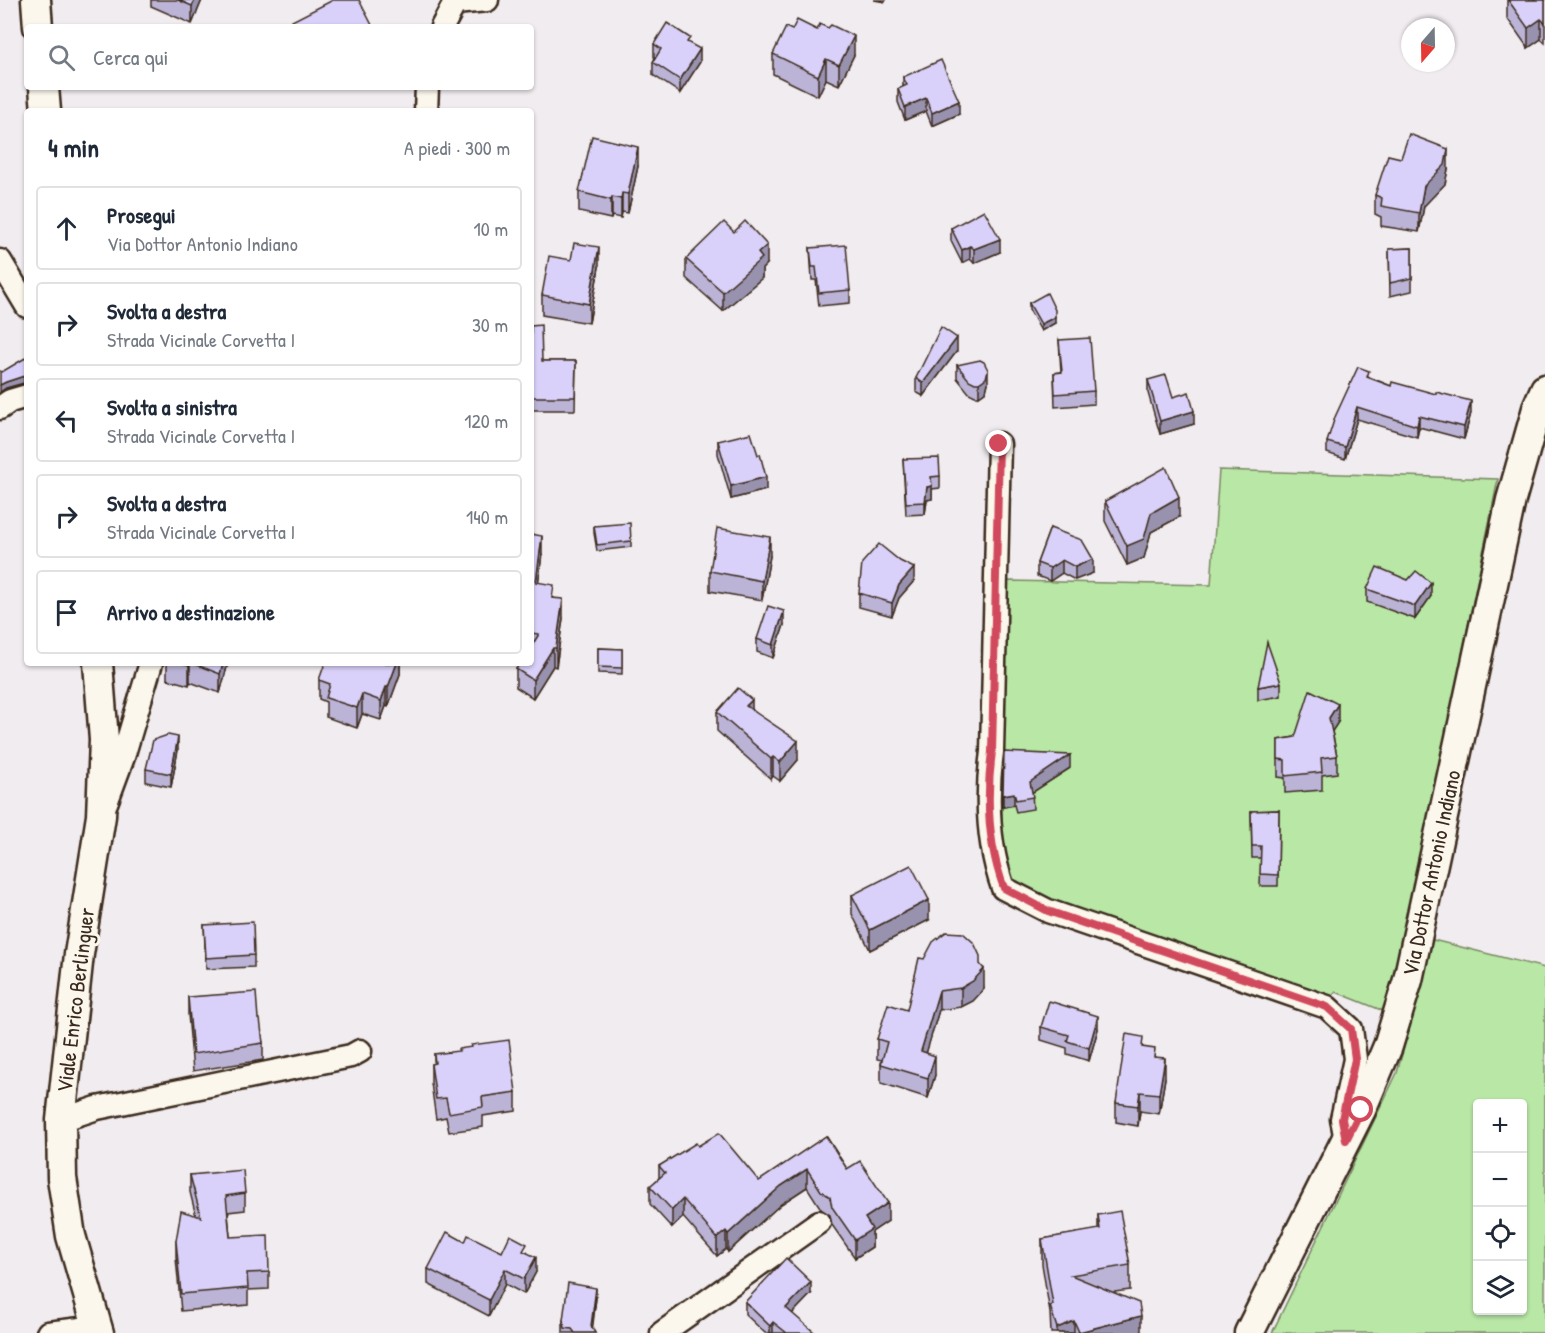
<!DOCTYPE html>
<html lang="it">
<head>
<meta charset="utf-8">
<style>
  :root { --surface:#fff; --page:#f2f2f3; --text:#1f2937; --muted:#747a83; --line:#e0e1e3 }
  body { margin:0; font-family:"Patrick Hand",sans-serif; background:var(--page); color:var(--text) }
  .controls { position:absolute; right:18px; bottom:18px; display:grid; overflow:hidden; border-radius:6px; box-shadow:0 2px 4px #0004 }
  .controls button { width:54px; height:54px; display:grid; place-items:center; padding:0; border:0; border-bottom:2px solid var(--line); background:var(--surface); color:var(--text); font:30px sans-serif }
  .compass { position:absolute; left:1401px; top:18px; width:54px; height:54px; border-radius:50%; background:var(--surface); box-shadow:0 2px 4px #0004; rotate:200deg }
  .stop { position:absolute; width:18px; height:18px; margin:-14px; border:4px solid #d1495b; border-radius:50%; background:#fff }
  .stop.end { background:#d1495b; border-color:#fff; box-shadow:0 2px 6px #0008 }
  .list { margin:0; padding:0; list-style:none }
  h2 { display:flex; justify-content:space-between; align-items:center; height:78px; margin:0; padding:0 24px; font-size:26px }
  h2 small { font-size:20px; font-weight:400; color:var(--muted) }
  .list li { display:grid; grid-template-columns:39px 1fr auto; gap:18px; align-items:center; box-sizing:border-box; height:84px; margin:0 12px 12px; padding:0 12px; border:2px solid var(--line); border-radius:6px }
  .list b { display:block; font-size:22px; white-space:nowrap }
  .list p { margin:0; font-size:20px; white-space:nowrap; color:var(--muted) }
  .list em { font-size:20px; font-style:normal; color:var(--muted) }
  .icon { flex:none; width:33px; height:33px; fill:none; stroke:currentColor; stroke-width:2; stroke-linecap:round; stroke-linejoin:round }
  .map { position:relative; flex:none; width:1545px; height:1333px; overflow:hidden }
  .search { position:absolute; background:var(--surface); box-shadow:0 2px 4px #0004; left:24px; top:24px; width:510px; height:66px; display:flex; align-items:center; gap:15px; box-sizing:border-box; padding:0 21px; border-radius:6px; color:var(--muted); font-size:22px }
  .panel { position:absolute; background:var(--surface); box-shadow:0 2px 4px #0004; left:24px; top:108px; width:510px; height:558px; border-radius:6px }
  .map>svg:first-child { display:block }
  .green { fill:#b8e7a6; stroke:#7a8862; stroke-width:1.5; fill-rule:evenodd }
  .lines { fill:none; stroke-linecap:round; stroke-linejoin:round }
  .minor-casing { stroke:#3b2a1e; stroke-width:27 }
  .major-casing { stroke:#3b2a1e; stroke-width:33 }
  .minor { stroke:#fbf7ec; stroke-width:22 }
  .major { stroke:#fbf7ec; stroke-width:28 }
  .wall { fill:#bbb4d6; stroke:#3b2a1e; stroke-width:1.5 }
  .shaded-wall { fill:#9892ae; stroke:#3b2a1e; stroke-width:1.5 }
  .building { fill:#d9d1f9; stroke:#3b2a1e; stroke-width:1.5 }
  .route { stroke:#d1495b; stroke-width:8 }
  .labels { text-anchor:middle; stroke-width:6; stroke-linejoin:round; paint-order:stroke }
  .street-label { font-size:22px; fill:#3b2a1e; stroke:#fbf7ec }
</style>
</head>
<body>
<div class="map">
<svg width="1545" height="1333" viewBox="0 0 1545 1333">
  <rect width="100%" height="100%" fill="#f1ecf0"/>
  <filter id="ink" filterUnits="userSpaceOnUse"><feTurbulence type="fractalNoise" baseFrequency=".0167" numOctaves="2"/><feDisplacementMap in="SourceGraphic" scale="12" xChannelSelector="R" yChannelSelector="G"/><feConvolveMatrix kernelMatrix="1 2 1 2 8 2 1 2 1" color-interpolation-filters="sRGB"/></filter>
  <g filter="url(#ink)">
    <g class="green">
      <polygon points="1219,470 1498,479 1403,944 1386,1012 1336,992 1328,1001 1009,891 1001,853 1007,581 1211,585"/>
      <path d="M1433,940l112,28v365h-273l125,-260zM1478,1104h44v206h-44z"/>
    </g>
    <g class="lines">
      <defs>
        <g id="minor">
          <polyline points="442,27 455,3 487,0"/>
          <polyline points="426,111 427,87"/>
          <polyline points="0,261 27,306"/>
          <polyline points="0,408 10,401 27,396"/>
          <path d="M999,444l-7,308c-6,45 -4,93 11,136l45,23 279,96 24,22 4,30 -13,60 4,21"/>
          <polyline points="106,803 123,757 151,663"/>
          <polyline points="61,1120 97,1108 351,1056 360,1051"/>
          <polyline points="48,1333 97,1327"/>
          <polyline points="662,1333 819,1222"/>
        </g>
        <g id="major">
          <polyline points="36,0 38,27"/>
          <polyline points="44,87 46,111"/>
          <polyline points="98,663 104,740 101,816 79,954 61,1120 62,1178 71,1236 99,1333"/>
          <polyline points="1249,1333 1361,1110 1388,1046 1408,980 1511,500 1538,405 1545,389"/>
        </g>
      </defs>
      <use href="#minor" class="minor-casing"/>
      <use href="#major" class="major-casing"/>
      <use href="#minor" class="minor"/>
      <use href="#major" class="major"/>
    </g>
    <g class="wall">
      <polygon points="151,0 202,0 192,24 151,6"/>
      <polygon points="874,0 886,0 885,2"/>
      <polygon points="1507,0 1545,0 1545,43 1541,39 1528,48 1507,18"/>
      <polygon points="690,43 700,62 680,93 653,75 653,62 655,58 654,57 654,44"/>
      <polygon points="773,54 854,55 839,85 826,79 818,96 773,74"/>
      <polygon points="903,77 959,114 932,126 926,111 905,120 898,102 898,89 903,86"/>
      <polygon points="638,166 628,213 622,212 621,218 612,216 611,219 579,212 579,192"/>
      <polygon points="1448,169 1445,184 1424,206 1419,232 1381,226 1381,217 1375,214 1375,195"/>
      <polygon points="951,228 1000,252 974,263 970,259 962,263 951,241"/>
      <polygon points="810,248 850,290 850,303 819,306 816,280 812,280"/>
      <polygon points="1412,248 1412,291 1390,296 1389,249"/>
      <polygon points="686,259 767,264 762,269 762,278 723,311 686,278"/>
      <polygon points="599,267 589,323 542,315 542,295"/>
      <polygon points="1029,303 1055,323 1041,331 1029,309"/>
      <polygon points="531,326 542,361 576,361 575,410 531,410"/>
      <polygon points="1059,340 1094,391 1094,404 1055,407 1054,373 1061,372"/>
      <polygon points="957,351 923,396 916,392 916,378"/>
      <polygon points="27,357 27,383 24,383 6,388 2,372"/>
      <polygon points="957,365 988,383 986,391 979,396 975,396 969,393 957,378"/>
      <polygon points="1369,377 1391,386 1471,413 1464,439 1419,427 1417,437 1357,419 1345,459 1327,453 1327,442"/>
      <polygon points="1148,380 1173,397 1194,424 1160,434 1148,393"/>
      <polygon points="718,441 766,490 731,499 718,454"/>
      <polygon points="903,459 940,476 940,488 932,489 932,499 927,500 925,514 906,515"/>
      <polygon points="1105,501 1179,517 1151,532 1144,558 1127,565 1105,521"/>
      <polygon points="594,526 631,541 631,547 597,551 594,533"/>
      <polygon points="1050,528 1093,573 1075,580 1062,573 1050,581 1037,576 1037,563"/>
      <polygon points="531,534 542,554 538,583 554,598 563,618 556,667 553,666 533,698 516,687 516,669 531,663"/>
      <polygon points="770,556 762,600 710,591 710,571"/>
      <polygon points="914,581 899,598 892,616 859,607 859,593"/>
      <polygon points="1367,589 1431,596 1415,619 1367,602"/>
      <polygon points="784,625 773,658 757,652 757,639"/>
      <polygon points="598,648 622,649 622,674 598,673"/>
      <polygon points="167,663 228,663 220,693 190,682 189,685 167,679"/>
      <polygon points="400,663 400,674 388,707 386,706 381,720 362,714 357,728 326,717 326,702 319,699 319,680"/>
      <polygon points="1281,683 1281,696 1258,700 1258,687"/>
      <polygon points="752,709 798,760 780,781 773,776 771,779 717,731 717,712"/>
      <polygon points="1338,722 1332,731 1337,756 1337,773 1322,775 1322,790 1285,793 1285,778 1278,777 1278,740 1295,737"/>
      <polygon points="178,750 171,787 146,782 146,769"/>
      <polygon points="1070,768 1032,792 1033,809 1016,812 1014,805 1003,807 1003,795"/>
      <polygon points="1279,810 1278,886 1260,886 1261,858 1252,858 1251,811"/>
      <polygon points="852,895 929,920 870,950 852,914"/>
      <polygon points="204,925 254,955 254,967 206,969"/>
      <polygon points="924,959 980,965 984,989 973,1001 961,1007 939,1010 926,1053 935,1075 928,1098 881,1083 881,1064 882,1060 877,1059 877,1039 907,1010"/>
      <polygon points="188,997 258,1019 263,1043 263,1060 193,1071 188,1014"/>
      <polygon points="1041,1027 1098,1029 1089,1061 1067,1054 1067,1048 1041,1040"/>
      <polygon points="1143,1047 1155,1057 1165,1078 1159,1114 1140,1111 1138,1126 1116,1122 1116,1103"/>
      <polygon points="434,1054 516,1092 516,1111 483,1116 483,1127 449,1132 446,1117 436,1119 431,1083 431,1064 434,1063"/>
      <polygon points="826,1136 847,1169 888,1221 872,1232 872,1247 855,1258 832,1225 830,1215 821,1209 807,1187 781,1204 728,1252 726,1249 717,1256 683,1217 672,1228 650,1204 650,1186 659,1178 659,1166 698,1146 759,1181"/>
      <polygon points="190,1175 245,1193 245,1210 228,1212 230,1237 269,1272 269,1289 248,1290 248,1305 181,1311 176,1258 176,1241 196,1216 190,1192"/>
      <polygon points="1098,1215 1130,1265 1130,1290 1114,1292 1141,1333 1051,1333 1050,1313 1042,1264 1042,1239 1098,1230"/>
      <polygon points="465,1242 502,1252 527,1252 536,1272 524,1294 505,1284 489,1316 428,1284 428,1269"/>
      <polygon points="811,1294 792,1314 815,1333 765,1333 745,1314 745,1302"/>
      <polygon points="596,1298 592,1328 595,1333 563,1333 563,1320"/>
    </g>
    <g class="shaded-wall">
      <polygon points="195,0 202,0 192,24 192,6"/>
      <polygon points="1541,19 1541,39 1528,48 1528,28"/>
      <polygon points="854,36 854,55 839,85 839,65"/>
      <polygon points="700,49 700,62 680,93 680,80"/>
      <polygon points="826,59 826,79 818,96 818,76"/>
      <polygon points="926,98 926,111 905,120 905,107"/>
      <polygon points="959,101 959,114 932,126 932,113"/>
      <polygon points="638,147 638,166 628,213 628,194"/>
      <polygon points="1448,149 1448,169 1445,184 1424,206 1419,232 1419,213 1424,186"/>
      <polygon points="622,193 622,212 621,218 621,199"/>
      <polygon points="612,197 612,216 611,219 611,200"/>
      <polygon points="1000,239 1000,252 974,263 974,249"/>
      <polygon points="767,245 767,264 762,269 762,278 723,311 723,292 758,253"/>
      <polygon points="970,246 970,259 962,263 962,250"/>
      <polygon points="599,247 599,267 589,323 589,304"/>
      <polygon points="1055,317 1055,323 1041,331 1041,324"/>
      <polygon points="957,338 957,351 923,396 923,383"/>
      <polygon points="988,370 988,383 986,391 979,396 979,383"/>
      <polygon points="24,376 24,383 6,388 0,392 0,385 6,382"/>
      <polygon points="1471,401 1471,413 1464,439 1464,427"/>
      <polygon points="1357,407 1357,419 1345,459 1345,447"/>
      <polygon points="1194,411 1194,424 1160,434 1160,421"/>
      <polygon points="1419,416 1419,427 1417,437 1417,426"/>
      <polygon points="766,477 766,490 731,499 731,486"/>
      <polygon points="932,486 932,499 927,500 925,514 925,502 927,487"/>
      <polygon points="1179,497 1179,517 1151,532 1144,558 1127,565 1127,546 1151,513"/>
      <polygon points="542,536 542,554 536,601 536,582"/>
      <polygon points="770,537 770,556 762,600 762,581"/>
      <polygon points="1093,559 1093,573 1075,580 1075,567"/>
      <polygon points="1062,560 1062,573 1050,581 1050,568"/>
      <polygon points="914,568 914,581 899,598 892,616 892,603 899,585"/>
      <polygon points="1431,583 1431,596 1415,619 1415,606"/>
      <polygon points="563,599 563,618 556,667 556,648"/>
      <polygon points="784,611 784,625 773,658 773,645"/>
      <polygon points="553,648 553,666 533,698 533,680"/>
      <polygon points="190,663 190,682 189,685 189,665"/>
      <polygon points="223,663 228,663 220,693 220,674"/>
      <polygon points="397,663 400,663 400,674 388,707 388,687"/>
      <polygon points="386,687 386,706 381,720 381,701"/>
      <polygon points="362,694 362,714 357,728 357,708"/>
      <polygon points="752,700 752,719 746,706"/>
      <polygon points="1338,704 1338,722 1329,736 1329,718"/>
      <polygon points="178,737 178,750 171,787 171,774"/>
      <polygon points="798,741 798,760 780,781 780,762"/>
      <polygon points="1070,755 1070,768 1030,794 1030,782"/>
      <polygon points="773,757 773,776 771,779 771,759"/>
      <polygon points="1014,793 1014,805 1003,807 1003,795"/>
      <polygon points="929,900 929,920 870,950 870,930"/>
      <polygon points="984,969 984,989 973,1001 961,1007 961,988 980,973"/>
      <polygon points="939,991 939,1010 921,1071 921,1051"/>
      <polygon points="1098,1016 1098,1029 1089,1061 1089,1048"/>
      <polygon points="935,1056 935,1075 928,1098 928,1078"/>
      <polygon points="1165,1058 1165,1078 1159,1114 1159,1094"/>
      <polygon points="1140,1092 1140,1111 1138,1126 1138,1106"/>
      <polygon points="807,1169 807,1187 781,1204 728,1252 728,1234 781,1186"/>
      <polygon points="683,1199 683,1217 672,1228 672,1210"/>
      <polygon points="888,1203 888,1221 872,1232 872,1247 855,1258 855,1240 865,1218"/>
      <polygon points="726,1231 726,1249 717,1256 717,1238"/>
      <polygon points="536,1257 536,1272 524,1294 524,1279"/>
      <polygon points="505,1269 505,1284 489,1316 489,1300"/>
      <polygon points="811,1282 811,1294 786,1320 786,1308"/>
      <polygon points="596,1288 596,1298 592,1333 591,1326"/>
      <polygon points="1141,1316 1141,1333 1079,1333 1079,1332"/>
      <polygon points="1074,1321 1074,1333 1057,1333 1057,1328"/>
      <polygon points="773,1322 773,1333 770,1333 770,1326"/>
    </g>
    <g class="building">
      <polygon points="178,0 195,0 192,6"/>
      <polygon points="333,0 359,0 373,27 295,27 292,21"/>
      <polygon points="1508,0 1545,0 1545,23 1541,19 1528,28"/>
      <polygon points="797,20 817,30 820,24 828,28 831,25 854,36 839,65 826,59 818,76 773,54 786,27 792,30"/>
      <polygon points="667,23 690,38 687,42 700,49 680,80 653,62 661,49 654,44"/>
      <polygon points="941,60 959,101 932,113 926,98 905,107 898,89 907,85 903,77"/>
      <polygon points="1409,134 1448,149 1445,165 1424,186 1419,213 1381,206 1382,198 1375,195 1388,155 1401,158"/>
      <polygon points="592,136 638,147 628,194 622,193 621,199 612,197 611,200 579,192"/>
      <polygon points="984,210 1000,239 974,249 970,246 962,250 951,228"/>
      <polygon points="745,221 767,245 758,253 762,258 723,292 686,259 724,222 734,232"/>
      <polygon points="574,243 599,247 589,304 542,295 549,256 571,260"/>
      <polygon points="846,245 850,290 819,293 816,267 812,267 810,248"/>
      <polygon points="1412,248 1412,278 1390,283 1389,249"/>
      <polygon points="1047,293 1055,310 1055,317 1041,324 1029,303"/>
      <polygon points="541,325 542,361 576,361 575,397 531,397 531,326"/>
      <polygon points="941,327 957,338 923,383 916,378"/>
      <polygon points="1090,338 1094,391 1055,394 1054,373 1062,372 1059,340"/>
      <polygon points="27,357 27,377 24,376 6,382 0,385 0,371 2,372"/>
      <polygon points="980,360 984,362 988,370 986,378 979,383 975,383 969,380 957,365"/>
      <polygon points="1358,367 1369,371 1367,377 1391,386 1392,382 1436,394 1436,392 1471,401 1464,427 1419,416 1417,426 1357,407 1345,447 1327,442 1335,417"/>
      <polygon points="1166,375 1173,397 1189,392 1194,411 1160,421 1148,380"/>
      <polygon points="751,433 758,455 760,454 766,477 731,486 718,441"/>
      <polygon points="939,458 940,476 931,477 932,486 927,487 925,502 906,503 903,459"/>
      <polygon points="1166,467 1179,497 1151,513 1144,539 1127,546 1105,501"/>
      <polygon points="630,523 631,541 597,545 594,526"/>
      <polygon points="717,528 770,537 762,581 710,571"/>
      <polygon points="1050,528 1082,540 1093,559 1075,567 1062,560 1050,568 1037,563"/>
      <polygon points="531,534 542,536 536,582 554,585 552,598 563,599 556,648 553,648 533,680 516,669 520,663 531,663 531,647 539,634 531,633"/>
      <polygon points="879,544 900,561 914,568 899,585 892,603 859,593 862,563"/>
      <polygon points="1377,567 1408,580 1416,571 1431,583 1415,606 1367,589"/>
      <polygon points="768,606 784,611 773,645 757,639"/>
      <polygon points="1267,642 1281,683 1258,687"/>
      <polygon points="598,648 622,649 622,668 598,667"/>
      <polygon points="181,663 190,663 189,665"/>
      <polygon points="192,663 223,663 220,674"/>
      <polygon points="325,663 397,663 388,687 386,687 381,701 362,694 357,708 326,698 330,684 319,680"/>
      <polygon points="738,688 752,700 746,706 798,741 780,762 773,757 771,759 717,712"/>
      <polygon points="1310,690 1338,704 1329,718 1337,756 1321,758 1322,772 1285,776 1285,760 1278,759 1278,740 1295,737"/>
      <polygon points="168,735 178,737 171,774 146,769 153,740"/>
      <polygon points="1004,752 1070,755 1030,782 1033,797 1016,800 1014,793 1003,795"/>
      <polygon points="1279,810 1278,875 1260,874 1261,846 1252,846 1251,811"/>
      <polygon points="911,865 929,900 870,930 852,895"/>
      <polygon points="253,922 254,955 206,958 204,925"/>
      <polygon points="946,932 963,933 974,943 980,956 980,964 984,969 973,981 961,988 939,991 921,1051 935,1056 928,1078 881,1064 887,1042 877,1039 888,1004 907,1010 919,958 924,959 933,942"/>
      <polygon points="256,992 258,1019 260,1019 263,1043 193,1054 188,997"/>
      <polygon points="1049,1001 1098,1016 1089,1048 1067,1041 1069,1035 1041,1027"/>
      <polygon points="1126,1034 1143,1037 1142,1047 1155,1049 1154,1057 1165,1058 1159,1094 1140,1092 1138,1106 1116,1103"/>
      <polygon points="509,1040 516,1092 482,1097 483,1107 449,1113 446,1098 436,1099 431,1064 435,1063 434,1054 459,1051 458,1049 472,1047 471,1045"/>
      <polygon points="719,1133 759,1181 826,1136 847,1169 860,1161 888,1203 865,1218 872,1229 855,1240 832,1207 830,1197 821,1191 807,1169 781,1186 728,1234 726,1231 717,1238 683,1199 672,1210 650,1186 665,1173 659,1166 696,1143 698,1146"/>
      <polygon points="243,1170 245,1193 226,1196 230,1237 268,1235 269,1272 247,1273 248,1288 181,1294 176,1241 181,1211 201,1217 190,1175"/>
      <polygon points="1120,1211 1130,1265 1071,1275 1139,1303 1141,1316 1079,1332 1074,1321 1057,1328 1050,1306 1053,1305 1042,1239 1100,1229 1098,1215"/>
      <polygon points="447,1232 465,1242 468,1235 502,1252 510,1235 527,1244 523,1251 536,1257 524,1279 505,1269 489,1300 428,1269"/>
      <polygon points="786,1258 811,1282 786,1308 815,1333 787,1333 773,1322 770,1326 745,1302"/>
      <polygon points="568,1283 596,1288 591,1326 595,1333 575,1333 572,1329 565,1328 563,1320"/>
    </g>
  </g>
  <g class="lines" filter="url(#ink)">
    <path class="route" d="M999,444l-7,308c-6,45 -4,93 12,136l44,23 279,96 24,22 4,30 -13,60 4,21 15,-30"/>
  </g>
  <g class="labels">
    <g class="street-label">
      <text transform="translate(1431 873) rotate(-78)" y="8">Via Dottor Antonio Indiano</text>
      <text transform="translate(75 1000) rotate(-83)" y="8">Viale Enrico Berlinguer</text>
    </g>
  </g>
</svg>
<div class="controls">
<button>+</button>
<button>−</button>
<button><svg class="icon" aria-label="locate" viewBox="0 0 24 24"><circle cx="12" cy="12" r="6"/><path d="M12 2v4M12 18v4M2 12h4M18 12h4"/></svg></button>
<button><svg class="icon" aria-label="layers" viewBox="0 0 24 24"><path d="M12 4l9 5-9 5-9-5zM3 14l9 5 9-5"/></svg></button>
</div>
<svg class="compass" viewBox="-18 -18 36 36"><path d="M0-13l5 13h-10z" fill="#e53935"/><path d="M0 13l5-13h-10z" fill="#747a83"/></svg>
<div class="stop" style="left:1361px;top:1110px"></div>
<div class="stop end" style="left:999px;top:444px"></div>
<div class="search"><svg class="icon" aria-label="search" viewBox="0 0 24 24"><circle cx="10" cy="10" r="6"/><path d="M15 15l6 6"/></svg>Cerca qui</div>
<section class="panel">
<h2>4 min<small>A piedi · 300 m</small></h2>
<ul class="list">
<li><svg class="icon" aria-label="ahead" viewBox="0 0 24 24"><path d="M12 20V5M6 11l6-6 6 6"/></svg><div><b>Prosegui</b><p>Via Dottor Antonio Indiano</p></div><em>10 m</em></li>
<li><svg class="icon" aria-label="right" viewBox="0 0 24 24"><path d="M7 20v-9h11M14 6l5 5-5 5"/></svg><div><b>Svolta a destra</b><p>Strada Vicinale Corvetta I</p></div><em>30 m</em></li>
<li><svg class="icon" aria-label="left" viewBox="0 0 24 24"><path d="M17 20v-9H6M10 6l-5 5 5 5"/></svg><div><b>Svolta a sinistra</b><p>Strada Vicinale Corvetta I</p></div><em>120 m</em></li>
<li><svg class="icon" aria-label="right" viewBox="0 0 24 24"><path d="M7 20v-9h11M14 6l5 5-5 5"/></svg><div><b>Svolta a destra</b><p>Strada Vicinale Corvetta I</p></div><em>140 m</em></li>
<li><svg class="icon" aria-label="arrive" viewBox="0 0 24 24"><path d="M6 21V4h12l-3 4 3 4H6"/></svg><div><b>Arrivo a destinazione</b></div></li>
</ul>
</section>
</div>
</body>
</html>
